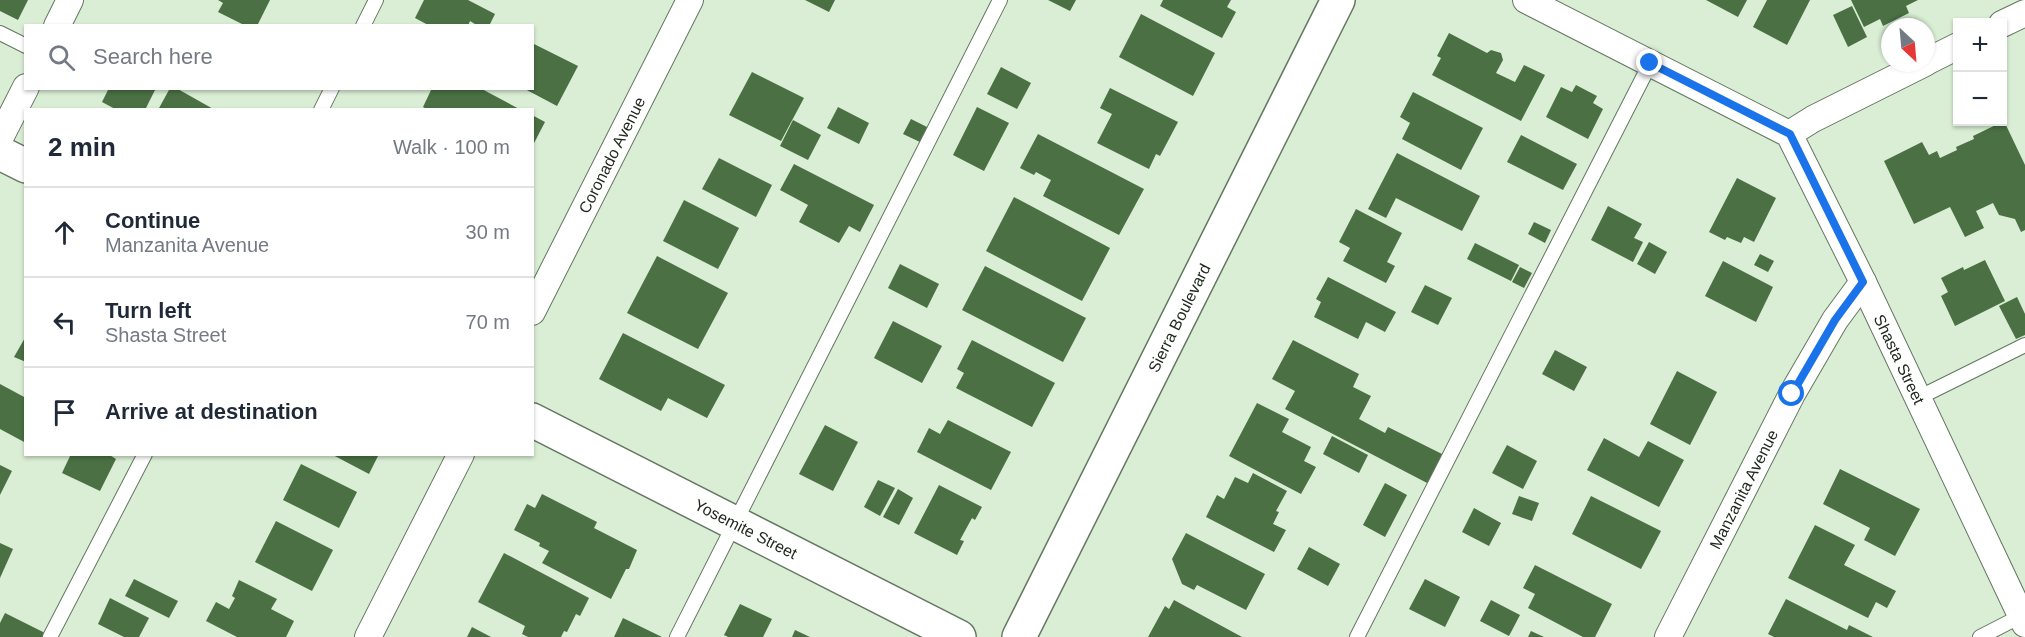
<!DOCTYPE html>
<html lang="en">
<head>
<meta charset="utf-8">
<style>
  :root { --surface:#fff; --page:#f2f2f3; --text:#1f2937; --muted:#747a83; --line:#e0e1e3 }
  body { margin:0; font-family:Helvetica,sans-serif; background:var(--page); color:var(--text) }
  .controls { position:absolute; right:18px; top:18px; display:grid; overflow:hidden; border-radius:0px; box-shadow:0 2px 4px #0004 }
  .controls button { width:54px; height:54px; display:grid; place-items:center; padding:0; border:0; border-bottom:2px solid var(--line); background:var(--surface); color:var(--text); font:30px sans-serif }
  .compass { position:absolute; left:1881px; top:18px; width:54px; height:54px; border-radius:50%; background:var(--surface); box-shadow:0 2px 4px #0004; rotate:154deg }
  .stop { position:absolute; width:18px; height:18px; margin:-14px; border:4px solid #1a73e8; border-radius:50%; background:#fff }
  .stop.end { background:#1a73e8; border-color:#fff; box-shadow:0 2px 6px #0008 }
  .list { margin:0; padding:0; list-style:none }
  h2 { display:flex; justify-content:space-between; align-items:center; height:78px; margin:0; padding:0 24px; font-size:26px }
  h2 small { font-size:20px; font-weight:400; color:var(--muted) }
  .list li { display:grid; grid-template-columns:39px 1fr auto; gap:18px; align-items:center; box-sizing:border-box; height:90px; padding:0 24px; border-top:2px solid var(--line) }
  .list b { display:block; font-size:22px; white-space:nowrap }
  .list p { margin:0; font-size:20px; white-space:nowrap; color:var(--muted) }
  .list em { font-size:20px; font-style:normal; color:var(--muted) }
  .icon { flex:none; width:33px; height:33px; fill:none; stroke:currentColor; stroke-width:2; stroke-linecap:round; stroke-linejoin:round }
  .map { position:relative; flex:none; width:2025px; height:637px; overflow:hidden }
  .search { position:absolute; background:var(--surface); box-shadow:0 2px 4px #0004; left:24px; top:24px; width:510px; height:66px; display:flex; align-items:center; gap:15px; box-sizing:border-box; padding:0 21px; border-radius:0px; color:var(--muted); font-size:22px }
  .panel { position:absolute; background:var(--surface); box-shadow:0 2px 4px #0004; left:24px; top:108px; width:510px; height:348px; border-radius:0px }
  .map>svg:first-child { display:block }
  .building { fill:#4a7043 }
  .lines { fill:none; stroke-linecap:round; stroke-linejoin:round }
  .service-casing { stroke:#647760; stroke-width:16 }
  .minor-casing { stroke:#647760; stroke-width:28 }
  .tertiary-casing { stroke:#647760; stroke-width:36 }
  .service { stroke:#fff; stroke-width:14 }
  .minor { stroke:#fff; stroke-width:26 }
  .tertiary { stroke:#fff; stroke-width:33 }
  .route { stroke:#1a73e8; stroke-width:8 }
  .labels { text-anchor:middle; stroke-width:6; stroke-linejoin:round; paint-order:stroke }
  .street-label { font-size:16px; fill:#222a20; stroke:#d9eed4 }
</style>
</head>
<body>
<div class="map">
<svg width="2025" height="637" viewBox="0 0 2025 637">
  <rect width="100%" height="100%" fill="#d9eed4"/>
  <g class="building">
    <polygon points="0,0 28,0 18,20 0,11"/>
    <polygon points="218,0 270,0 257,26 246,26 218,12 223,3"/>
    <polygon points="424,0 468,0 495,14 489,26 478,26 470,21 468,26 430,26 415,18"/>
    <polygon points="805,0 835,0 829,12"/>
    <polygon points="1048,0 1076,0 1070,11"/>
    <polygon points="1163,0 1231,0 1227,7 1236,12 1222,38 1160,6"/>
    <polygon points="1706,0 1747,0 1738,17"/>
    <polygon points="1767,0 1810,0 1787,45 1753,27"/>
    <polygon points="1851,0 1918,0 1906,6 1909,13 1883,26 1880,19 1864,27"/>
    <polygon points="1852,6 1867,37 1848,47 1833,15"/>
    <polygon points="1141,14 1215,53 1193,96 1119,57"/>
    <polygon points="1449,33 1487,53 1491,50 1501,53 1503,60 1496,73 1515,82 1524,65 1545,75 1521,121 1432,75 1441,58 1437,56"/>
    <polygon points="532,43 578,66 557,106 523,88 532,88"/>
    <polygon points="1001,67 1031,83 1017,109 987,94"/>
    <polygon points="752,72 804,98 781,141 729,115"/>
    <polygon points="1576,85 1597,96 1593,103 1603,109 1588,139 1546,117 1561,87 1572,92"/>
    <polygon points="109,88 156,88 145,110 117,110 102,102"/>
    <polygon points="170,88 176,88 215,110 158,110"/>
    <polygon points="432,88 480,88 521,110 428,110 423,107"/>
    <polygon points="1110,88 1178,122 1160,156 1156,154 1149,169 1097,143 1112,114 1100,108"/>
    <polygon points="1413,92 1483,128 1461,170 1402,139 1410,123 1400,117"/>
    <polygon points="838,107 869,123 859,144 827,128"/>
    <polygon points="977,107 1009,123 984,171 953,155"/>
    <polygon points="532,115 545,122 532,147"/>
    <polygon points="911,119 929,128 922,143 903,134"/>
    <polygon points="793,120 821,135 808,160 780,146"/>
    <polygon points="2004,121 2025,165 2025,230 2021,232 2015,219 1999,215 1993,203 1976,211 1984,228 1965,237 1950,207 1914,224 1884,161 1922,142 1929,155 1937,151 1940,158 1957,150 1956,147 1974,139 1973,136"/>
    <polygon points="1038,134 1144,189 1119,235 1043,196 1051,180 1036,172 1034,175 1020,168"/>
    <polygon points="1521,135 1577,164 1563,190 1507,162"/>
    <polygon points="1397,153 1480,196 1462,231 1396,198 1386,218 1368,209"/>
    <polygon points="719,158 772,185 756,217 702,189"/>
    <polygon points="794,164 874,205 860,232 849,226 839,243 799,222 808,205 780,190"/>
    <polygon points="1737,178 1776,198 1754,242 1744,237 1741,243 1727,237 1725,240 1709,232"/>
    <polygon points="1014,197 1110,248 1082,301 986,251"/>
    <polygon points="684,200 739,228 718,269 663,241"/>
    <polygon points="1608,206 1642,224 1634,238 1643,242 1633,262 1591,240"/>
    <polygon points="1356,209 1402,233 1387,262 1395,266 1386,283 1343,261 1350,248 1339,242"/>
    <polygon points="1534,222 1551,230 1545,243 1528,234"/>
    <polygon points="1649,242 1667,252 1655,274 1637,264"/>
    <polygon points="1475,243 1519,265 1511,281 1467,259"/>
    <polygon points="1760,254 1774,261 1768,272 1754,265"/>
    <polygon points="657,256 728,293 698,349 627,313"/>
    <polygon points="1985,260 2005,301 1955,326 1941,296 1948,292 1941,278 1963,267 1964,270"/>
    <polygon points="1723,261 1773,287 1756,322 1705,296"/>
    <polygon points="900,264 939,284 927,308 888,288"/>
    <polygon points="985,266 1086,318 1063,362 962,310"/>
    <polygon points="1520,267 1532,273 1524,288 1512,282"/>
    <polygon points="1328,277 1396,312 1385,332 1366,322 1358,339 1314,317 1321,302 1316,299"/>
    <polygon points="1425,285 1452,298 1438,325 1411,312"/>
    <polygon points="2017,297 2025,314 2025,335 2016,339 1999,306"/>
    <polygon points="893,321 942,346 922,383 874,358"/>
    <polygon points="623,333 725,385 707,418 668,398 661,411 599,379"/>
    <polygon points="26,336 26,362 14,357"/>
    <polygon points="972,340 1055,383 1032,427 956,388 964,373 957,369"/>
    <polygon points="1293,340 1359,374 1353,387 1371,396 1359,419 1385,433 1388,427 1444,455 1429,484 1285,409 1295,391 1272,379"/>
    <polygon points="1555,350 1587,367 1574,391 1542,374"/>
    <polygon points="1677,371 1717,392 1690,445 1650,424"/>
    <polygon points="0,384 26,398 26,443 0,429"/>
    <polygon points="1257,403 1289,419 1282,432 1311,447 1304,461 1316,467 1301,494 1229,456"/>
    <polygon points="948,420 1011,452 991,490 917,452 929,428 940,434"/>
    <polygon points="825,425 858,442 833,491 799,474"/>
    <polygon points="1332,436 1368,455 1359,473 1323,454"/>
    <polygon points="1604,438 1639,457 1648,441 1684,460 1659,507 1587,470"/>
    <polygon points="1507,445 1537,461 1523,489 1492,473"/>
    <polygon points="71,454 108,454 116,459 100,491 62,473"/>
    <polygon points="331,454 379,454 369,474"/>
    <polygon points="301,464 357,492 339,528 283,500"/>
    <polygon points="0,465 12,471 0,495"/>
    <polygon points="1840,469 1920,509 1895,556 1864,540 1870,528 1823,504"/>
    <polygon points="1253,473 1287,491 1276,511 1279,512 1273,524 1286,530 1274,552 1206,517 1217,495 1224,499 1235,477 1248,483"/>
    <polygon points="878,480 895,488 880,516 864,507"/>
    <polygon points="1385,483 1407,495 1385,537 1363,525"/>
    <polygon points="939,485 982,507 975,520 972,518 960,540 964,541 957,555 914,533"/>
    <polygon points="898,489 913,498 899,525 883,517"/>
    <polygon points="542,494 597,522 594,528 637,550 629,569 626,569 611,599 542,563 549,551 539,546 540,543 514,530 527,504 535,508"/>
    <polygon points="1519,496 1539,503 1532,521 1512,514"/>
    <polygon points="1591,496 1661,531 1641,569 1572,534"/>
    <polygon points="1474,508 1501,523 1489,546 1462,532"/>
    <polygon points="276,521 333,550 312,591 255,562"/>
    <polygon points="1815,525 1855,545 1844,565 1896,591 1887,608 1876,602 1868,618 1788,578"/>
    <polygon points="1186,533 1265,574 1246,610 1197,585 1194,590 1182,584 1172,559"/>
    <polygon points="0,543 13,549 0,578"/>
    <polygon points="1309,547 1340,564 1328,586 1297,569"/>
    <polygon points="504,553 589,598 580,616 576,614 567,632 564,631 561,637 528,637 522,634 525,626 478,602"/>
    <polygon points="1535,565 1612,604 1595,637 1583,637 1528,608 1535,594 1523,588"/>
    <polygon points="134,579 178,601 169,618 125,596"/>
    <polygon points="1425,579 1460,597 1445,627 1409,609"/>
    <polygon points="239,580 277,599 271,609 294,621 286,637 237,637 206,621 216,602 229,609 235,598 232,596"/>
    <polygon points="110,598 149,618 139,637 124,637 98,624"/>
    <polygon points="1786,599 1847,630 1849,625 1873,637 1774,637 1768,634"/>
    <polygon points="1174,600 1242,637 1148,637 1165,606 1169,609"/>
    <polygon points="1491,600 1520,615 1509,636 1480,621"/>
    <polygon points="740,604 772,619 763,637 728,637 724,635"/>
    <polygon points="5,613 45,633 43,637 0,637 0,623"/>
    <polygon points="623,618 662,637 614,637"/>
    <polygon points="472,627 491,637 467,637"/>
    <polygon points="795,630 810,637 792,637"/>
    <polygon points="1531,631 1544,637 1528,637"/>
  </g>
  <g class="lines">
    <defs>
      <g id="service">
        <polyline points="363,26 376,0"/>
        <polyline points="0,33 26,46"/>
        <polyline points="321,110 332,88"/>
        <polyline points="1918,398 2025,345"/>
        <polyline points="50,637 145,454"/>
        <polyline points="677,637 1000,0"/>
        <polyline points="1357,637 1650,64"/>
        <polyline points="1980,637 2021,616"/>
      </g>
      <g id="minor">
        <path id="s1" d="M1526,0l263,134 74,148 162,342"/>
        <polyline points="2002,24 2025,13"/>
        <polyline points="57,26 70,0"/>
        <polyline points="1926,62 1958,46"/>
        <polyline points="1789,134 1813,119 1925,63"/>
        <polyline points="0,138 26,87"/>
        <path id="s2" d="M532,312l158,-312"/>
        <polyline points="368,637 461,454"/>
        <path id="s3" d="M1668,637l124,-243 43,-74 28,-38"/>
      </g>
      <g id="tertiary">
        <polyline points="0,153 26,166"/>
        <path id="s4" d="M532,420l427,217"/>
        <path id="s5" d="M1019,637l319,-637"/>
      </g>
    </defs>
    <use href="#service" class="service-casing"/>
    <use href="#minor" class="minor-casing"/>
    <use href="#tertiary" class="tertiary-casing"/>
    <use href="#service" class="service"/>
    <use href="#minor" class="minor"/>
    <use href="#tertiary" class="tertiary"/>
  </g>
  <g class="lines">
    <polyline class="route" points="1650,63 1790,134 1863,282 1835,320 1792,394"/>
  </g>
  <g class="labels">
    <g class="street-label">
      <text dy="6" stroke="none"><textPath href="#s2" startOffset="176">Coronado Avenue</textPath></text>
      <text dy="6" stroke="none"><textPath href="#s5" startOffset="357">Sierra Boulevard</textPath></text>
      <text dy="6" stroke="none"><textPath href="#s1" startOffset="546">Shasta Street</textPath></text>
      <text dy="6" stroke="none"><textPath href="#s3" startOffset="166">Manzanita Avenue</textPath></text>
      <text dy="6" stroke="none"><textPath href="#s4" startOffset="240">Yosemite Street</textPath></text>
    </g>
  </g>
</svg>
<div class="controls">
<button>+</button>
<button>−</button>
</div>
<svg class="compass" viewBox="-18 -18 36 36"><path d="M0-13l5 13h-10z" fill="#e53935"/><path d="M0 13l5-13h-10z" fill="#747a83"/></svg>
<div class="stop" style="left:1792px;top:394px"></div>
<div class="stop end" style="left:1650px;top:63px"></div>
<div class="search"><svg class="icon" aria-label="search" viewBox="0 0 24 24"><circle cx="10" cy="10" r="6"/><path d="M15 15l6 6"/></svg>Search here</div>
<section class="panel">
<h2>2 min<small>Walk · 100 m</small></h2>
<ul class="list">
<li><svg class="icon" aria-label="ahead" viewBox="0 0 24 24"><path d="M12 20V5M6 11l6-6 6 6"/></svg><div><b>Continue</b><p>Manzanita Avenue</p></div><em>30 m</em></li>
<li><svg class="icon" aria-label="left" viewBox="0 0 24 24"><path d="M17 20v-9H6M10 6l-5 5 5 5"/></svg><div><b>Turn left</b><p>Shasta Street</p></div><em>70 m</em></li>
<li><svg class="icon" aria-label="arrive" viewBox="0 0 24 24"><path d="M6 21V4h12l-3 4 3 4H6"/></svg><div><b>Arrive at destination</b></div></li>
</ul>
</section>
</div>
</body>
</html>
